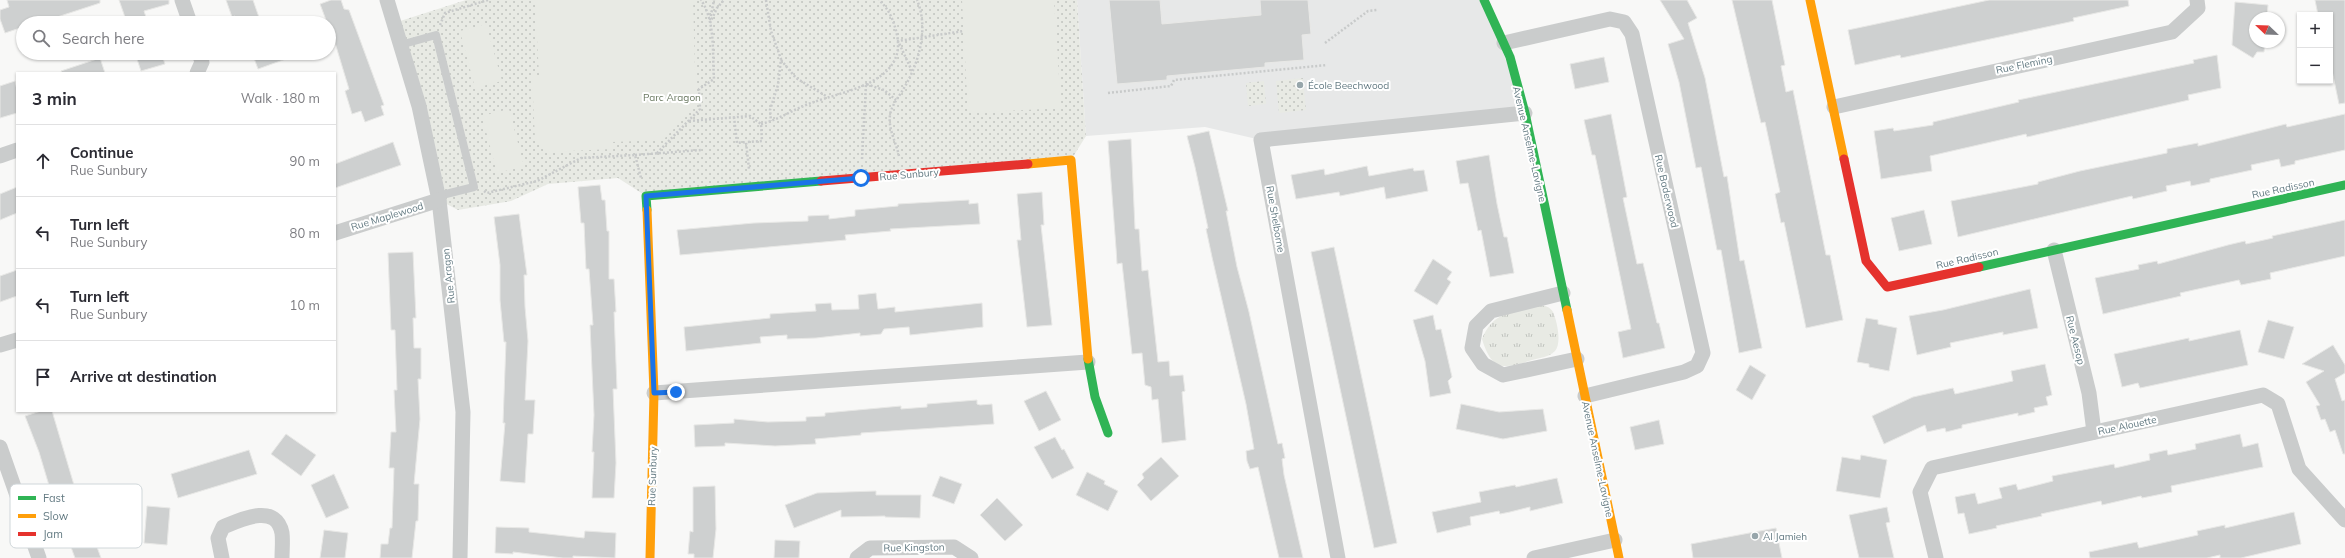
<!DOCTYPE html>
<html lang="en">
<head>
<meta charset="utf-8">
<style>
  :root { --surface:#fff; --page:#f7f7f7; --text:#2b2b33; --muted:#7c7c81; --line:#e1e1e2 }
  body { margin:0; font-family:Mulish,sans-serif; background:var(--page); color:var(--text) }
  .controls { position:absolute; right:12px; top:12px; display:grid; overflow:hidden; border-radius:0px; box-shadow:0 1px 3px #0004 }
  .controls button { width:36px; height:36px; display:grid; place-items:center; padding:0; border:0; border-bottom:1px solid var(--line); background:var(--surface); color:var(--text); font:20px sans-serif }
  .compass { position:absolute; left:2249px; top:12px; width:36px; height:36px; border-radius:50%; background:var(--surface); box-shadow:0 1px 3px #0004; rotate:293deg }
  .stop { position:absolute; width:12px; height:12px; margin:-9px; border:3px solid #1a73e8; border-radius:50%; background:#fff }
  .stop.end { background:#1a73e8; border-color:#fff; box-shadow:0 1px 4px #0008 }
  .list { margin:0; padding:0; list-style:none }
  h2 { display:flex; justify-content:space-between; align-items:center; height:52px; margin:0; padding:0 16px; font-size:17px }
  h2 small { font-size:13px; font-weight:400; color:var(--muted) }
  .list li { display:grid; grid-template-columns:26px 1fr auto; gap:12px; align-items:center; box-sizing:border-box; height:72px; padding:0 16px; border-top:1px solid var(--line) }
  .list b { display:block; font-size:15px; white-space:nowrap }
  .list p { margin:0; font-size:13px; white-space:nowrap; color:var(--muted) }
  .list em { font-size:13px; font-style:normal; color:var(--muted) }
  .icon { flex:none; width:22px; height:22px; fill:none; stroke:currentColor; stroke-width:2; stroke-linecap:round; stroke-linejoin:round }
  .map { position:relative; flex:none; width:2345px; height:558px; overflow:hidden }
  .search { position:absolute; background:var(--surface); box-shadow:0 1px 3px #0004; left:16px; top:16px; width:320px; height:44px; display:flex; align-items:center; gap:10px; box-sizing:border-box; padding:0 14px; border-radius:22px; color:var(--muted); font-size:15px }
  .panel { position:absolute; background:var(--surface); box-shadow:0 1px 3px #0004; left:16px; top:72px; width:320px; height:340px; border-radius:0px }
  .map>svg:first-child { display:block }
  .built { fill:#e7e8e8 }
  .grass { fill:url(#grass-tufts) }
  .park { fill:url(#park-dots) }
  .garden { fill:#e8eae4 }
  .building { fill:#ced0d0; stroke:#e8e8e6 }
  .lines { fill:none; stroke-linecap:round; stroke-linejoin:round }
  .path { stroke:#c8caca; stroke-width:2.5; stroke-dasharray:2 2; stroke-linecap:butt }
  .lane { stroke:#cacccc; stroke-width:8 }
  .street { stroke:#cacccc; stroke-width:15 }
  .fast { stroke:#30b455; stroke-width:9 }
  .slow { stroke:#ff9f0a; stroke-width:9 }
  .jam { stroke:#e5322d; stroke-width:9 }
  .route { stroke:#1a73e8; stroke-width:5 }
  .poi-dot { fill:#97a6ab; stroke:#fff; stroke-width:1.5 }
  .labels { text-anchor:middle; stroke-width:4; stroke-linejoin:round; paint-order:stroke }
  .street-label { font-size:10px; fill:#637a82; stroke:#fff }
  .poi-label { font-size:10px; fill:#637a82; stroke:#fff; text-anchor:start }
  .park-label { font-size:10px; fill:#6b7a62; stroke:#fff }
  .key { fill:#fff; stroke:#d0d7da; stroke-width:1 }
  .key-label { font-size:11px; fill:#637a82 }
</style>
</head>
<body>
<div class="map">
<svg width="2345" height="558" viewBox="0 0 2345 558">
  <defs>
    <pattern id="grass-tufts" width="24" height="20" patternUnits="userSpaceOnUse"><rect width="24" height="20" fill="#e8eae4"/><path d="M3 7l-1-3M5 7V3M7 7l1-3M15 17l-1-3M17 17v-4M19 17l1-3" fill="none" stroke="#c0c3be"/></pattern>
    <pattern id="park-dots" width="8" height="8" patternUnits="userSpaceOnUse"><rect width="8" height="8" fill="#e8eae4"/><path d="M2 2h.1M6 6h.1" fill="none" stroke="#c0c3be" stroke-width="1.8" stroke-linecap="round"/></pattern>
  </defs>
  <rect width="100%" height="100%" fill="#f8f8f7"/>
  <polygon class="built" points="1077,0 1484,0 1525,113 1261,140 1205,127 1086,136"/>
  <path class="grass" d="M1540,305c6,1 10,2 13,7 4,9 9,31 2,39 -6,6 -15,7 -23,9 -28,9 -40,12 -50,-21 12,-29 31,-26 58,-34z"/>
  <g class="park">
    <polygon points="466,0 1077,0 1086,136 1071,160 646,196 618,178 548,184 511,201 458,210 439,200 394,23"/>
    <polygon points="1303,78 1306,110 1279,113 1276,81"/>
    <polygon points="1264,81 1266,104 1248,106 1246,83"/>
  </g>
  <g class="garden">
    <polygon points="535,0 693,0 696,106 663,140 612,142 612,149 548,152 535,139 532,76 539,75"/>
    <polygon points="962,0 1054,0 1061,108 968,113"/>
    <polygon points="486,24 502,81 475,88 460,31"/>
    <polygon points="509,109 524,166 497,173 482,116"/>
  </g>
  <g class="building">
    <polygon points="7,0 100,0 100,3 48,20 23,23 23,27 5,33 0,19 0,10 9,7"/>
    <polygon points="119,0 169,0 169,4 144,11 147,20 127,23"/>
    <polygon points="226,0 253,0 261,23 237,23 235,16 232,17"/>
    <polygon points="331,0 341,0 344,9 349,10 384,105 381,106 384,115 365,122 361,111 352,114 345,91 349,89 329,23 326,20 320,4"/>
    <polygon points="1109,0 1160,0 1162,24 1261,15 1260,0 1308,0 1311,34 1302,35 1304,60 1265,63 1265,67 1167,76 1167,80 1117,84"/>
    <polygon points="1660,0 1687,0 1697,18 1688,23 1705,78 1724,177 1727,176 1740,261 1744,260 1762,348 1739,353 1721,250 1717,250 1701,167 1696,168 1679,82 1668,44 1684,39"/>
    <polygon points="1732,0 1772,0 1785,65 1781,66 1786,92 1793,90 1826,255 1830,255 1843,320 1806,328 1784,222 1781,223 1775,194 1780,192 1765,122 1761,123"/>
    <polygon points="1989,0 2128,0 2129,6 2073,18 2074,21 2037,29 1901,58 1900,55 1855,65 1848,30"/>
    <polygon points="2315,0 2345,0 2345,103 2339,104 2330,61 2330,15 2318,15"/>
    <polygon points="2235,2 2268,5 2267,18 2255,18 2255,42 2265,42 2264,52 2257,52 2253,58 2232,45"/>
    <polygon points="135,53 161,53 165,64 141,71"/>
    <polygon points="252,53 297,53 297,55 258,69"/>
    <polygon points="2217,55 2221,88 2188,95 2189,100 2027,137 2026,134 1930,156 1932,171 1881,179 1874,131 1893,128 1894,131 1933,125 1933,122 2019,102 2018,100 2194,63 2193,60"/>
    <polygon points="1604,57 1609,82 1575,89 1570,64"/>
    <polygon points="100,58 105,73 62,73 61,71"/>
    <polygon points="15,81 17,90 17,113 0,118 0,86"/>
    <polygon points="1611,114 1627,197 1623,198 1637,264 1643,263 1657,323 1659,323 1665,348 1623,358 1618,332 1631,329 1595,155 1592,155 1584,120"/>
    <polygon points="2345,114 2345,150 2295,161 2295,164 2281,167 2279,159 2251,165 2252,170 2210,179 2210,182 2191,186 2190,181 2166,186 2167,191 2133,199 2132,196 1958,237 1951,201 2038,184 2038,182 2080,171 2167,153 2167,149 2198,143 2198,146 2286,124 2287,127"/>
    <polygon points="1209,131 1228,211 1226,211 1237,267 1249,312 1278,444 1282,443 1285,458 1282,459 1284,475 1303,558 1279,558 1258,467 1250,469 1247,461 1246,451 1254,449 1246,404 1212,257 1206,229 1208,228 1195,167 1187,136"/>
    <polygon points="1131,139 1135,229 1139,229 1142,271 1148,270 1158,362 1169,361 1170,376 1183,375 1185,391 1182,392 1186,440 1162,443 1158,399 1152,400 1151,387 1145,385 1142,353 1132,354 1122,263 1117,264 1116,248 1108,141"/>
    <polygon points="393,142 401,165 335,188 335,164"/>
    <polygon points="1489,155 1497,204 1504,237 1507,237 1514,273 1490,277 1481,230 1478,231 1468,183 1460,184 1456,161"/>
    <polygon points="1367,166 1369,176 1413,168 1414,171 1424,170 1428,191 1386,199 1384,187 1340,196 1339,192 1296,199 1291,175 1324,169 1325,175"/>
    <polygon points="600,185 602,200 605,200 607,231 609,231 609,279 614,279 616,312 614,312 617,389 613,389 616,463 614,498 592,498 594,452 592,452 594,415 590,325 593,325 589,269 586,269 584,223 581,223 578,187"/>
    <polygon points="17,187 17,213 0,220 0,194"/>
    <polygon points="1042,192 1044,225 1041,225 1052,325 1027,327 1017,240 1021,240 1017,194"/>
    <polygon points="969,200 969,204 978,203 980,224 890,229 891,231 845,235 846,240 680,255 677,230 754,223 808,221 808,216 829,215 829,219 855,216 855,210 898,206 898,204"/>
    <polygon points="1924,210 1932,244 1899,251 1891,218"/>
    <polygon points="519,214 527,275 524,275 525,307 528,341 525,400 535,400 533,434 528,434 525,483 500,481 505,423 503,423 506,342 504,342 500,300 500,265 494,217"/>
    <polygon points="2345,220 2345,256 2270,273 2271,279 2241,285 2239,280 2180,293 2181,296 2103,314 2095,278 2139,269 2138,265 2157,261 2158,264 2228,245 2245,241 2246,244 2273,238 2272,236"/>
    <polygon points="1334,247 1397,543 1374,548 1311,252"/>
    <polygon points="413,252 416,318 413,318 414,348 421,348 421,379 418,379 420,419 414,484 419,484 418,521 416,521 412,558 380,558 381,544 388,544 390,528 392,528 394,468 389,468 391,432 396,432 394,390 397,390 395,330 391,330 388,253"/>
    <polygon points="1433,259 1452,272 1447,279 1451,282 1437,305 1414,291"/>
    <polygon points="17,270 17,296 0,302 0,276"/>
    <polygon points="2030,289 2038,328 2003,335 2003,332 1950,343 1951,347 1917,355 1909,316 1943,310"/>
    <polygon points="876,293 878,309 895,307 895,312 982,303 983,327 910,335 909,327 884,329 881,334 860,336 860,333 816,338 787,339 787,335 760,337 761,343 686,351 684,327 770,318 770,314 816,311 815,304 831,303 832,310 859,309 858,295"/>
    <polygon points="1433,315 1436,330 1441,329 1452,377 1448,381 1451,393 1430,397 1425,361 1413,320"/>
    <polygon points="1866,318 1878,320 1878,324 1897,328 1889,371 1869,367 1869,364 1857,362"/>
    <polygon points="2268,320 2294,327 2284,359 2258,352"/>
    <polygon points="2240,330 2248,365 2140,388 2138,383 2122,387 2114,354 2189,338 2189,341"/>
    <polygon points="2333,345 2345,365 2345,373 2335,379 2342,401 2345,400 2345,454 2343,454 2335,430 2330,432 2325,419 2321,420 2316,406 2320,405 2306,382 2324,371 2302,364"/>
    <polygon points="2045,364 2052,395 2046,397 2048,405 2034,408 2035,412 2018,416 2018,413 1962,425 1962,428 1946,432 1945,428 1927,432 1925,425 1884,444 1872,416 1913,397 1953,388 1955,394 2013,381 2011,371"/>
    <polygon points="1750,365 1766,375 1752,400 1736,390"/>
    <polygon points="1046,391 1061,420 1039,431 1024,401"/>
    <polygon points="977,400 977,404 980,405 992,404 994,424 861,433 861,435 815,439 816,444 775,446 725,443 725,446 695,447 694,425 734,423 734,419 768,422 806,421 806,417 825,416 825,413 901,406 901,409 927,407 927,404"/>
    <polygon points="1461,404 1499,412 1543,409 1547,431 1503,439 1456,429"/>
    <polygon points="41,411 52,411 74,485 71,485 91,537 93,536 101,558 75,558 65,531 63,532 52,502 54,502 39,452 25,416"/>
    <polygon points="1659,420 1664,444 1635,450 1630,427"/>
    <polygon points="286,434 316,455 301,476 271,454"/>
    <polygon points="2240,434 2243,447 2258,443 2263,467 2171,486 2172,492 2142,498 2141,496 2102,505 2101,501 2041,514 2042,516 1996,526 1997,528 1969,534 1964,513 1958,514 1955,497 1975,493 1978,504 2002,498 1999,488 2016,484 2018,490 2053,481 2052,476 2114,464 2115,468 2150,460 2149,454 2167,450 2168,455 2196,449 2195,444"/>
    <polygon points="1055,437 1062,450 1064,449 1074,468 1052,479 1034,447"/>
    <polygon points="249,450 257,474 178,498 171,474"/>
    <polygon points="1861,455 1887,460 1880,498 1836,491 1842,457 1860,460"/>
    <polygon points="1161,457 1179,476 1151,501 1137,485 1144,478 1142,474"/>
    <polygon points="1087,472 1105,481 1104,484 1118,491 1108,511 1076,495"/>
    <polygon points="334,474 349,508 326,518 311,485"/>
    <polygon points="940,476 962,484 954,504 932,496"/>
    <polygon points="1557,478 1563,503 1530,511 1530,507 1510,512 1500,514 1499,511 1470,517 1471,525 1437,533 1432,512 1481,502 1479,492 1515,485 1516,487"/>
    <polygon points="715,486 716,529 713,558 694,558 694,554 688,554 690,531 693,532 693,487"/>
    <polygon points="876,491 876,495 921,495 920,518 885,517 885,516 841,517 841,510 794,528 785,505 817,493"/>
    <polygon points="997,498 1023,525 1005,541 980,515"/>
    <polygon points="147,506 170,508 167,545 144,543"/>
    <polygon points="1887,507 1890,522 1886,523 1894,558 1859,558 1849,515"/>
    <polygon points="2294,512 2301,544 2241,558 2220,558 2220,555 2207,558 2090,558 2089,552 2137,542 2139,548 2198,535 2197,531 2225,525 2225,528"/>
    <polygon points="496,527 529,528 529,532 584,538 585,531 616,533 615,558 573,556 573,558 563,558 513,552 513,554 495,553"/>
    <polygon points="1776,528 1782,558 1693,558 1691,544"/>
    <polygon points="324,530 348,533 345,558 320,558"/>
    <polygon points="775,540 800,541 799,558 774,558"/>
  </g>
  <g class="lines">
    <g class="path">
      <polyline points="766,0 771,31 781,59 778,85 770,110 771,121"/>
      <polyline points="710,20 714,0"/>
      <polyline points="710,23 717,8 724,0"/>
      <polyline points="440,25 445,13 488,0"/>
      <polyline points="1325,43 1368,11 1377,10"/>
      <polyline points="781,60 796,78 826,96"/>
      <polyline points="912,71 898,41 964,31"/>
      <polyline points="1108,93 1171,86 1174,80 1327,65"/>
      <polyline points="734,117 737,143 746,142 749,169"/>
      <polyline points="689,121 750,116 761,124 762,141 746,142"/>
      <path d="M761,124c17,-4 33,-15 50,-21 32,-12 96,-20 86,-68 -3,-14 -8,-26 -18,-35"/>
      <path d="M657,153l43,-44 -1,-20 15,-10c-2,-25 2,-57 -13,-79"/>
      <polyline points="635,155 701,150"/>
      <path d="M899,156c-3,-14 -11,-27 -9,-41 2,-11 9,-18 14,-27 15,-25 25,-60 13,-88"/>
      <polyline points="862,159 866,84 884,90 896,100"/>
      <polyline points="484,191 487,193 537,181 581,158 635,155 641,178"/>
    </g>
    <polyline class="lane" points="400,45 436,35 474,187 438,196"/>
    <g class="street">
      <polyline points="182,0 190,23"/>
      <polyline points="387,0 419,106 439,200 463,412 460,558"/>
      <polyline points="1504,43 1610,19 1624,22 1632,34 1703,353 1697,366 1684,372 1585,396"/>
      <polyline points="197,73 202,62 199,53"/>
      <polyline points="1834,107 2172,32 2198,8 2197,0"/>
      <polyline points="0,156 17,150"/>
      <polyline points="335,233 439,200"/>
      <polyline points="2054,250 2089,393 2094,432"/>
      <polyline points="1563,293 1491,311 1476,326 1472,348 1483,364 1503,375 1577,359"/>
      <polyline points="0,345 17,340"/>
      <polyline points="654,393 1088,362"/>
      <polyline points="0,447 39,558"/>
      <path d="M222,558l-4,-20 5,-11c17,-7 53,-25 59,6 1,7 0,17 0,25"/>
      <polyline points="857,558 870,548 954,547 971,558"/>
      <polyline points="1338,558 1261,140 1525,113"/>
      <polyline points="1534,558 1615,540"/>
      <polyline points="1936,558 1920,492 1932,468 2263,395 2278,404 2299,469 2345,520"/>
    </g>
    <g class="fast">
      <polyline points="1484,0 1510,57 1525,113 1567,310"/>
      <polyline points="647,210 646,196 821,181"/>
      <polyline points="1979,267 2345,185"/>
      <polyline points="1088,359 1095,397 1108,433"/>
    </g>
    <g class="slow">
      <polyline points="1810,0 1844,159"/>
      <polyline points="1028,164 1071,160 1088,359"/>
      <polyline points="647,210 654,393 650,558"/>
      <polyline points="1567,310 1619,558"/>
    </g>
    <g class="jam">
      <polyline points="1844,159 1866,261 1887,287 1979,267"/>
      <polyline points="821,181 1028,164"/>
    </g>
  </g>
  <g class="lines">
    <polyline class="route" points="676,392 654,393 646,196 861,178"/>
  </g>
  <g class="poi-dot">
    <circle cx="1300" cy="85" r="4"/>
    <circle cx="1755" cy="536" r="4"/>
  </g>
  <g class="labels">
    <g class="street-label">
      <text transform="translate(2024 64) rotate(-12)" y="4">Rue Fleming</text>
      <text transform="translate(1530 144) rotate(77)" y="4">Avenue Anselme-Lavigne</text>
      <text transform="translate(909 174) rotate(-5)" y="4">Rue Sunbury</text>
      <text transform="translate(2283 188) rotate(-12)" y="4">Rue Radisson</text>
      <text transform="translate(1667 191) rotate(77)" y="4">Rue Baderwood</text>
      <text transform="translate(387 216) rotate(-17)" y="4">Rue Maplewood</text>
      <text transform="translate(1276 219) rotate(80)" y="4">Rue Shelborne</text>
      <text transform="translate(1967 258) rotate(-13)" y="4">Rue Radisson</text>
      <text transform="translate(448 276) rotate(-96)" y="4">Rue Aragon</text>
      <text transform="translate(2076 340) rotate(76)" y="4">Rue Aesop</text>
      <text transform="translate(2127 425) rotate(-12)" y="4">Rue Alouette</text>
      <text transform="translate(1598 459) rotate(78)" y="4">Avenue Anselme-Lavigne</text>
      <text transform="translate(652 476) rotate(-88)" y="4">Rue Sunbury</text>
      <text transform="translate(914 547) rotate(-1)" y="4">Rue Kingston</text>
    </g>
    <g class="poi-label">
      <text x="1308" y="89">École Beechwood</text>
      <text x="1763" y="540">Al Jamieh</text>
    </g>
    <g class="park-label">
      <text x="672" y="101">Parc Aragon</text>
    </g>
  </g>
  <rect x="10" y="484" width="132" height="64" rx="6" class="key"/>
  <rect x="18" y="496" width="18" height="4" fill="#30b455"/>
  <rect x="18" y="514" width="18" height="4" fill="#ff9f0a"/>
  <rect x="18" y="532" width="18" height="4" fill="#e5322d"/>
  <g class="key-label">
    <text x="43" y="502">Fast</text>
    <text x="43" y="520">Slow</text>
    <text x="43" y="538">Jam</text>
  </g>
</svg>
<div class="controls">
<button>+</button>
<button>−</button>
</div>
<svg class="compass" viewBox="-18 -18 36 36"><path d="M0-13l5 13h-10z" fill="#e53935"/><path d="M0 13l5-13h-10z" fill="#7c7c81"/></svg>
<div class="stop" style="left:861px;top:178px"></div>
<div class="stop end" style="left:676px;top:392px"></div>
<div class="search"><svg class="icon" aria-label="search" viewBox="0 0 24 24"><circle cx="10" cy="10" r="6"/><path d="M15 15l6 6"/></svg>Search here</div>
<section class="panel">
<h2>3 min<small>Walk · 180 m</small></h2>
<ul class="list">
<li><svg class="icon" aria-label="ahead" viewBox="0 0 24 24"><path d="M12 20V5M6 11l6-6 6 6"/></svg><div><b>Continue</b><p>Rue Sunbury</p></div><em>90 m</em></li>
<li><svg class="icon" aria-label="left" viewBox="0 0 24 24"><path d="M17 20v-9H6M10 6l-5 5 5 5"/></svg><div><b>Turn left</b><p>Rue Sunbury</p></div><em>80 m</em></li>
<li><svg class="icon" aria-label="left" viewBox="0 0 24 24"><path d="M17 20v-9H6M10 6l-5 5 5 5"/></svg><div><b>Turn left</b><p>Rue Sunbury</p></div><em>10 m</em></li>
<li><svg class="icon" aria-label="arrive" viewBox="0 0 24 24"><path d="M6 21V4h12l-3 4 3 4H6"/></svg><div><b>Arrive at destination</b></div></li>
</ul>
</section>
</div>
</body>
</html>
